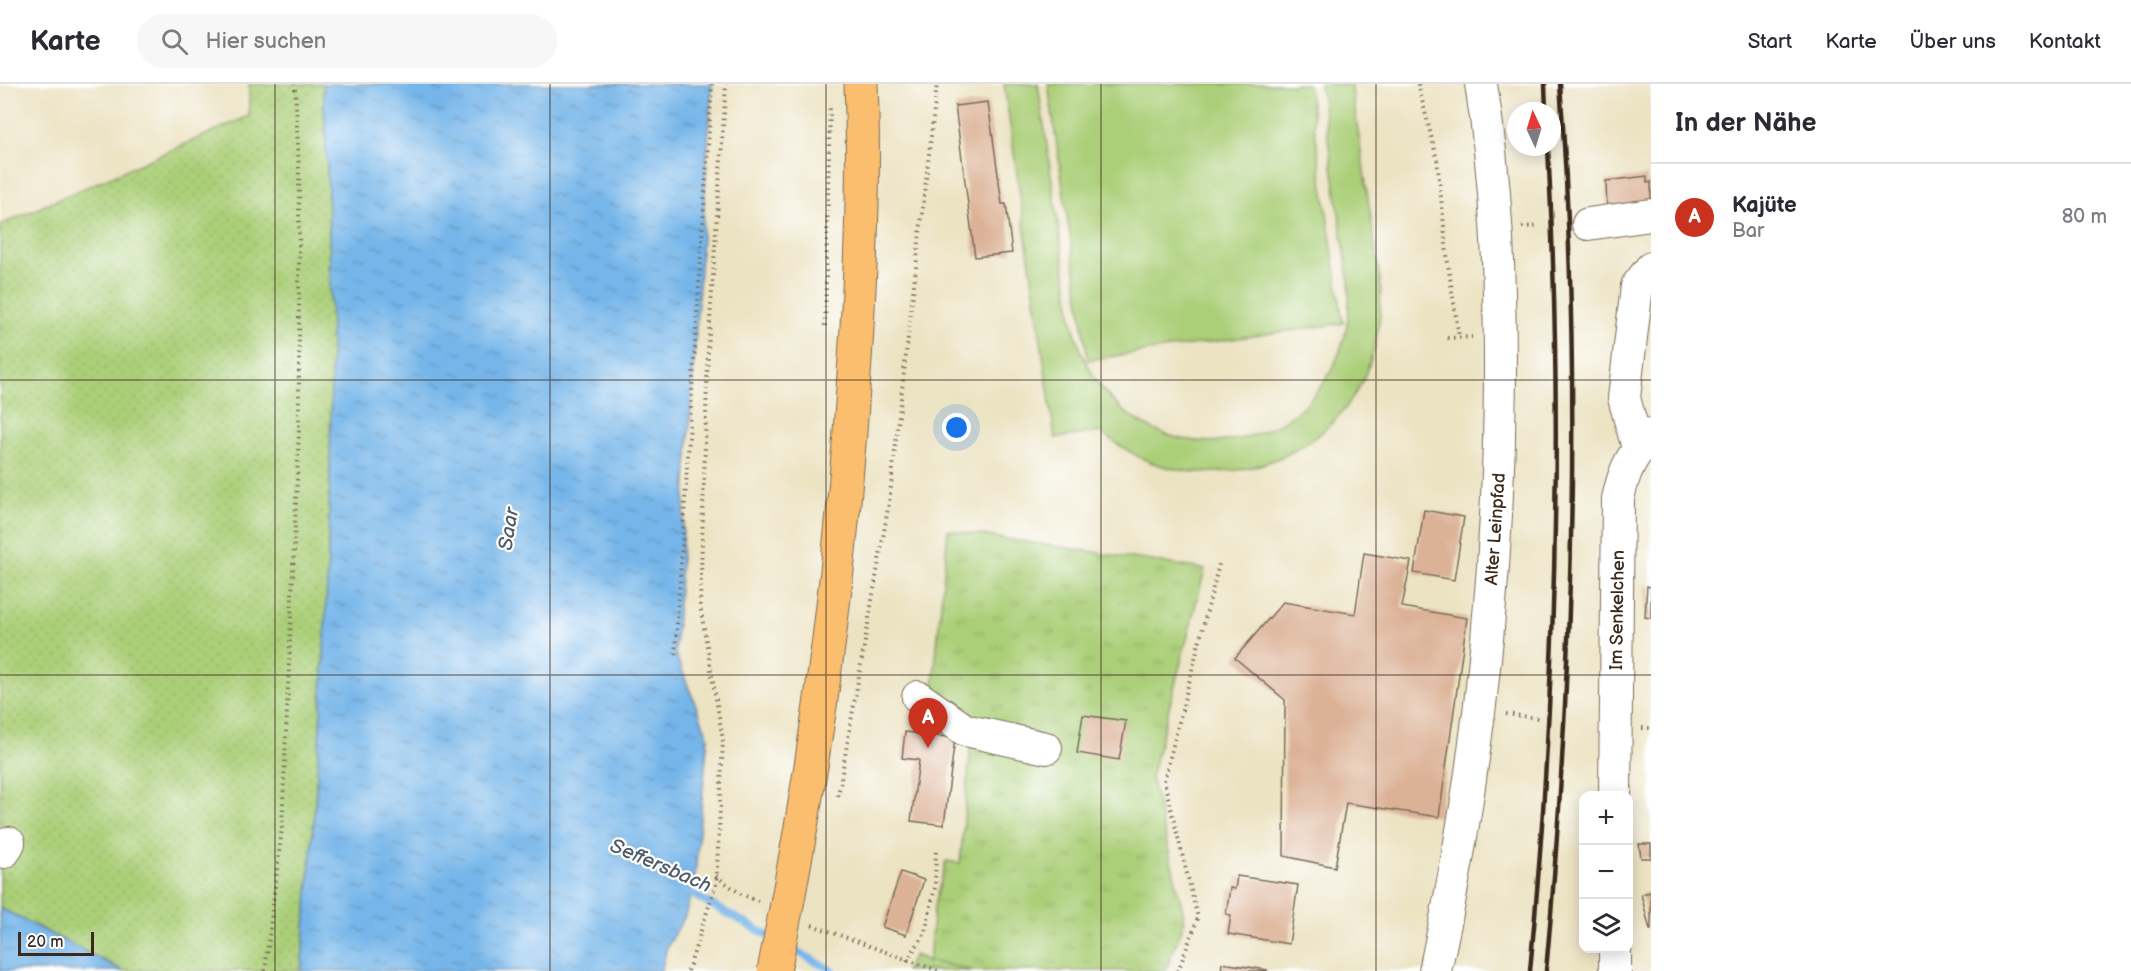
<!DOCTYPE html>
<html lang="de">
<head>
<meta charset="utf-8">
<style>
  :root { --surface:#fff; --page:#f7f7f7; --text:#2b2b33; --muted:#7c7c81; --line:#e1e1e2; --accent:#c8321e }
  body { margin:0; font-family:"Balsamiq Sans",sans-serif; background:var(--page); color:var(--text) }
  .controls { position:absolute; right:18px; bottom:18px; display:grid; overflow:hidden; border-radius:12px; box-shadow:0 3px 15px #0003 }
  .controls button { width:54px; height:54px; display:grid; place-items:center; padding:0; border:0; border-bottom:2px solid var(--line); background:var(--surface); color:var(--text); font:30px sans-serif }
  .compass { position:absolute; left:1507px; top:18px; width:54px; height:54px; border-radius:50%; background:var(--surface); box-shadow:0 3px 15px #0003; rotate:356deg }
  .scale { position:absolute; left:18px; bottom:15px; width:76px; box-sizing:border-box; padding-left:6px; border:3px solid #3b2a1e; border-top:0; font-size:16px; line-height:21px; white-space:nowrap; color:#3b2a1e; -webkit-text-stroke:4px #fff; paint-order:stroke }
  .you { position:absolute; left:957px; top:344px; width:21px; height:21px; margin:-15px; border:4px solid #fff; border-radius:50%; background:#1a73e8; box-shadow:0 0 0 9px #1a73e833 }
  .badge { display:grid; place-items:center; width:39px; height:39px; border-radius:50%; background:var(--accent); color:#fff; font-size:20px; font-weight:700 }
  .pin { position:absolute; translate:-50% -50px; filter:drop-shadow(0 2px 3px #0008) }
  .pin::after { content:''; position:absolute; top:32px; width:21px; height:18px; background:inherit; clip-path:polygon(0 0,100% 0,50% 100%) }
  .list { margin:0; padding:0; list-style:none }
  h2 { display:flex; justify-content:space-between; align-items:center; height:78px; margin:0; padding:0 24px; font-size:26px }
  h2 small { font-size:20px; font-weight:400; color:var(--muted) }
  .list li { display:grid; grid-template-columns:39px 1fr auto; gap:18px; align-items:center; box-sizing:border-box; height:108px; padding:0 24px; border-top:2px solid var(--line) }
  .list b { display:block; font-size:22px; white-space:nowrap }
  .list p { margin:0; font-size:20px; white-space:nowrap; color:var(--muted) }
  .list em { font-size:20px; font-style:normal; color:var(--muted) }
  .icon { flex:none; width:33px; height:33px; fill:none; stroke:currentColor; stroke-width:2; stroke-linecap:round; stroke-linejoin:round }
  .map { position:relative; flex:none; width:1651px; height:887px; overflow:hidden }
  header { display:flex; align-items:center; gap:36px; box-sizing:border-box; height:84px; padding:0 30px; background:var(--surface); border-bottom:2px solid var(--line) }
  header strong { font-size:28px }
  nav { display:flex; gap:33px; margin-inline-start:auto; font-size:21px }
  .search { width:420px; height:54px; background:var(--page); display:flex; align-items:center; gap:15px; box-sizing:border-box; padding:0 21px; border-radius:33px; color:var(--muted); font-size:22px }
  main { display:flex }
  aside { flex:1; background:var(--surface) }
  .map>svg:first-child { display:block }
  .grass { fill:url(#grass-dots); stroke:#737c4b; stroke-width:1.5 }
  .park { fill:url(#park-tufts); stroke:#737c4b; stroke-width:1.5 }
  .pitch { fill:#abcf78; stroke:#737c4b; stroke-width:1.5 }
  .water { fill:url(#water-ripples); stroke:#587084; stroke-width:1.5 }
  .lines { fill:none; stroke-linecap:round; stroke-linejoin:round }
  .stream { stroke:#75b5e9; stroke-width:8 }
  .building { fill:#dcb297 }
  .minor-casing { stroke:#796b58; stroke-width:34 }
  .major-casing { stroke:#796b58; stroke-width:35 }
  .path { stroke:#796b58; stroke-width:4; stroke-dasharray:1.5 4.5; stroke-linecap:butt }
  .minor { stroke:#fff; stroke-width:32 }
  .major { stroke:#fbbe6e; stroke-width:33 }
  .rail { stroke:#3b2a1e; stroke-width:4.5 }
  .major-bridge-casing { stroke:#796b58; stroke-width:35; stroke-linecap:butt }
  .major-bridge { stroke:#fbbe6e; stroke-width:33 }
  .grid { fill:none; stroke:#3b2a1e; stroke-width:1.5; stroke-opacity:0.55 }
  .labels { text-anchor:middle; stroke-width:4.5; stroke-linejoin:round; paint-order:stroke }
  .street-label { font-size:18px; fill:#3b2a1e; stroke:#fff }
  .water-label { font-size:20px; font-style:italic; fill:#4f5b65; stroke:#fff }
</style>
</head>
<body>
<header>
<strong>Karte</strong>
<div class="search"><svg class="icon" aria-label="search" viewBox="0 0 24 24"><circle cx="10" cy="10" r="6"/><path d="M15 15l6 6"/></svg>Hier suchen</div>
<nav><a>Start</a><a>Karte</a><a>Über uns</a><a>Kontakt</a></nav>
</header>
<main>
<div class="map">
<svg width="1651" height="887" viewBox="0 0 1651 887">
  <defs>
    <pattern id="grass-dots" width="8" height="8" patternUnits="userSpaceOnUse" patternTransform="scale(1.5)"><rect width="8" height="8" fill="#abcf78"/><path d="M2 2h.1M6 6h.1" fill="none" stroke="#94b267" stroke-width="1.8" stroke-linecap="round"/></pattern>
    <pattern id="park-tufts" width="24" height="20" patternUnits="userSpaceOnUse" patternTransform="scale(1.5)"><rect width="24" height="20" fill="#abcf78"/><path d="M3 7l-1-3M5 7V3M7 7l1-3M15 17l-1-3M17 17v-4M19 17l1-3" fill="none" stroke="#94b267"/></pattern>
    <pattern id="water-ripples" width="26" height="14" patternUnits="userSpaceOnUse" patternTransform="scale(1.5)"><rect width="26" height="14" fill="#75b5e9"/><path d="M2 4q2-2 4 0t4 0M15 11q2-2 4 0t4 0" fill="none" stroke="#6193bc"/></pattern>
  </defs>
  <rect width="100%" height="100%" fill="#fff"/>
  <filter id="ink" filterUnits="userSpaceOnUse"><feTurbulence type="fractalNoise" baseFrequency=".0167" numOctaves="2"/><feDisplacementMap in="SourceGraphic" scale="12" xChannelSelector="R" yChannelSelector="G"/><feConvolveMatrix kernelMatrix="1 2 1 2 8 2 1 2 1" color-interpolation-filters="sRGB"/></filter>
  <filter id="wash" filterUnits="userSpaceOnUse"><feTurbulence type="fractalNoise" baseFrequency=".008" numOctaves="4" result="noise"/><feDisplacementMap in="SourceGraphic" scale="24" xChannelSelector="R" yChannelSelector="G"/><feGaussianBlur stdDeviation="1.35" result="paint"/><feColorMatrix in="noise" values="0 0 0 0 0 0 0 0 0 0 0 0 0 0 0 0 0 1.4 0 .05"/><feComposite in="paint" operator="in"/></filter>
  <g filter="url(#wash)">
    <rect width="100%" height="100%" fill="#ece3c3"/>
    <g class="grass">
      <path d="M249,0h74c17,295 6,593 -22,887h-177l-124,-63v-683l249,-109z"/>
      <polygon points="914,871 929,877 974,887 905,887"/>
    </g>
    <polygon class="park" points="948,446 1205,485 1151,693 1185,836 1165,887 974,887 929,877 934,823 946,777 960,779 972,647 933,604"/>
    <g class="pitch">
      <path d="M1004,0h34l34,236c39,184 288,150 277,-38l-29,-198h31l29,195c2,31 -1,60 -12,89 -31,83 -131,123 -212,96 -21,-7 -38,-20 -56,-32l-45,6z"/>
      <polygon points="1048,0 1308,0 1343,239 1088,276"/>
    </g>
    <g class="water">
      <path d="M323,0h389l-37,569 33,83 -14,149 -9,31 -18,31 -6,24h-360c28,-294 39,-592 22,-887z"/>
      <polygon points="0,824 124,887 0,887"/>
    </g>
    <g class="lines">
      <g class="stream">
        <polyline points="684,806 771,853"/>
        <polyline points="787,862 833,887"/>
      </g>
    </g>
    <g id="blocks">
      <g class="building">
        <polygon points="988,18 1002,120 1006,120 1012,169 975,173 955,22"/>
        <polygon points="1647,92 1647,99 1651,98 1651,123 1607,129 1606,97"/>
        <polygon points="1424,426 1464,433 1454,496 1414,489"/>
        <polygon points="1364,469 1411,477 1402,523 1467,534 1439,733 1346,719 1335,783 1284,772 1285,616 1235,574 1283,518 1355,530"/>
        <polygon points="1647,502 1651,503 1651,534 1645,533"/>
        <polygon points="1083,631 1126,637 1119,676 1077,669"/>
        <polygon points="905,648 955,654 944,741 911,737 919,676 902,674"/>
        <polygon points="1639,760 1651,760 1651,774 1641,774"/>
        <polygon points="901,788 924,796 906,851 882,843"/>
        <polygon points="1237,792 1298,801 1289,860 1228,850 1231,831 1226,830 1230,804 1235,805"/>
        <polygon points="1651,808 1651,846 1650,846 1641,810"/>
        <polygon points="1222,879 1267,886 1267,887 1221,887"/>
      </g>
    </g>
  </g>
  <g filter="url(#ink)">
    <use href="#blocks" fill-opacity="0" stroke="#796b58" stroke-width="1.5"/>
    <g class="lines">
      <defs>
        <g id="minor">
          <polyline points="1588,140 1651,131"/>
          <polyline points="1638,364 1624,314 1637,202 1651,184"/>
          <polyline points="918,613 965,646 1046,664"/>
          <path d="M1615,712l3,-297c6,-29 13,-43 33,-64"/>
          <polyline points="4,768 9,759"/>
          <path d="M1435,887c43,-195 64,-394 65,-594 0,-98 -3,-195 -19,-293"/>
          <polyline points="1615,887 1615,864"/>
        </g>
        <path id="major" d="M788,815c34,-179 56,-358 67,-539 6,-92 10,-184 6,-276"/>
      </defs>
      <use href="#minor" class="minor-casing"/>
      <use href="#major" class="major-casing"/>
      <g class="path">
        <polyline points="1418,0 1437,75 1448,180 1459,253"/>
        <polyline points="1522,143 1540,142"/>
        <polyline points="825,242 830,22"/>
        <polyline points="1447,254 1472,253"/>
        <polyline points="675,570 712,0"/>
        <polyline points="1506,630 1538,634"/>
        <polyline points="1642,644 1651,644"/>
        <polyline points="838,712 889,419 937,0"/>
        <polyline points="716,792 741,810 758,817"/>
        <polyline points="812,841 938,887"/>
        <polyline points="907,877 925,849 935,803 936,764"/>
        <polyline points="265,887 282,744 299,348 299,87 295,0"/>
        <polyline points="688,887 716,800 719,746 723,656 700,521 708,266 726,0"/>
        <polyline points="1178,887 1198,834 1164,697 1220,476"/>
      </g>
      <use href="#minor" class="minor"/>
      <use href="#major" class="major"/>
      <g class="rail">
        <polyline points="1545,0 1546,27"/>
        <path d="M1530,887c26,-274 33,-549 18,-824"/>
        <path d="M1546,887c27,-294 36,-592 14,-887"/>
      </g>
      <defs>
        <polyline id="major-bridge" points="774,887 788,815"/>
      </defs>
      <use href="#major-bridge" class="major-bridge-casing"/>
      <use href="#major-bridge" class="major-bridge"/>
    </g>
  </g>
  <path class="grid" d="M275,0v887M550,0v887M826,0v887M1101,0v887M1376,0v887M0,296h1651M0,591h1651"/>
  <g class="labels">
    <g class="street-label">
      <text transform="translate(1495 445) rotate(-86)" y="6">Alter Leinpfad</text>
      <text transform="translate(1617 526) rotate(-89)" y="6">Im Senkelchen</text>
    </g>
    <g class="water-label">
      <text transform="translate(508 445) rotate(-81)" y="7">Saar</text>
      <text transform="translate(661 781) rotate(23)" y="7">Seffersbach</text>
    </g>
  </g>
</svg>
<div class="controls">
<button>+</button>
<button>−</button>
<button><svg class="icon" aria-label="layers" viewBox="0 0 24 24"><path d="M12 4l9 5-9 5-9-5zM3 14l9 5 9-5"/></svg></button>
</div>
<svg class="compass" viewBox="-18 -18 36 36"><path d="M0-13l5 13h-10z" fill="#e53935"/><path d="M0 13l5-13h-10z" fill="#7c7c81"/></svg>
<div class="scale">20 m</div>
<div class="you"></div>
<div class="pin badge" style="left:928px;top:664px">A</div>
</div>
<aside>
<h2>In der Nähe<small></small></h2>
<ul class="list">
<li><span class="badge">A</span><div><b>Kajüte</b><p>Bar</p></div><em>80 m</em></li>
</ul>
</aside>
</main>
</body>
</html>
